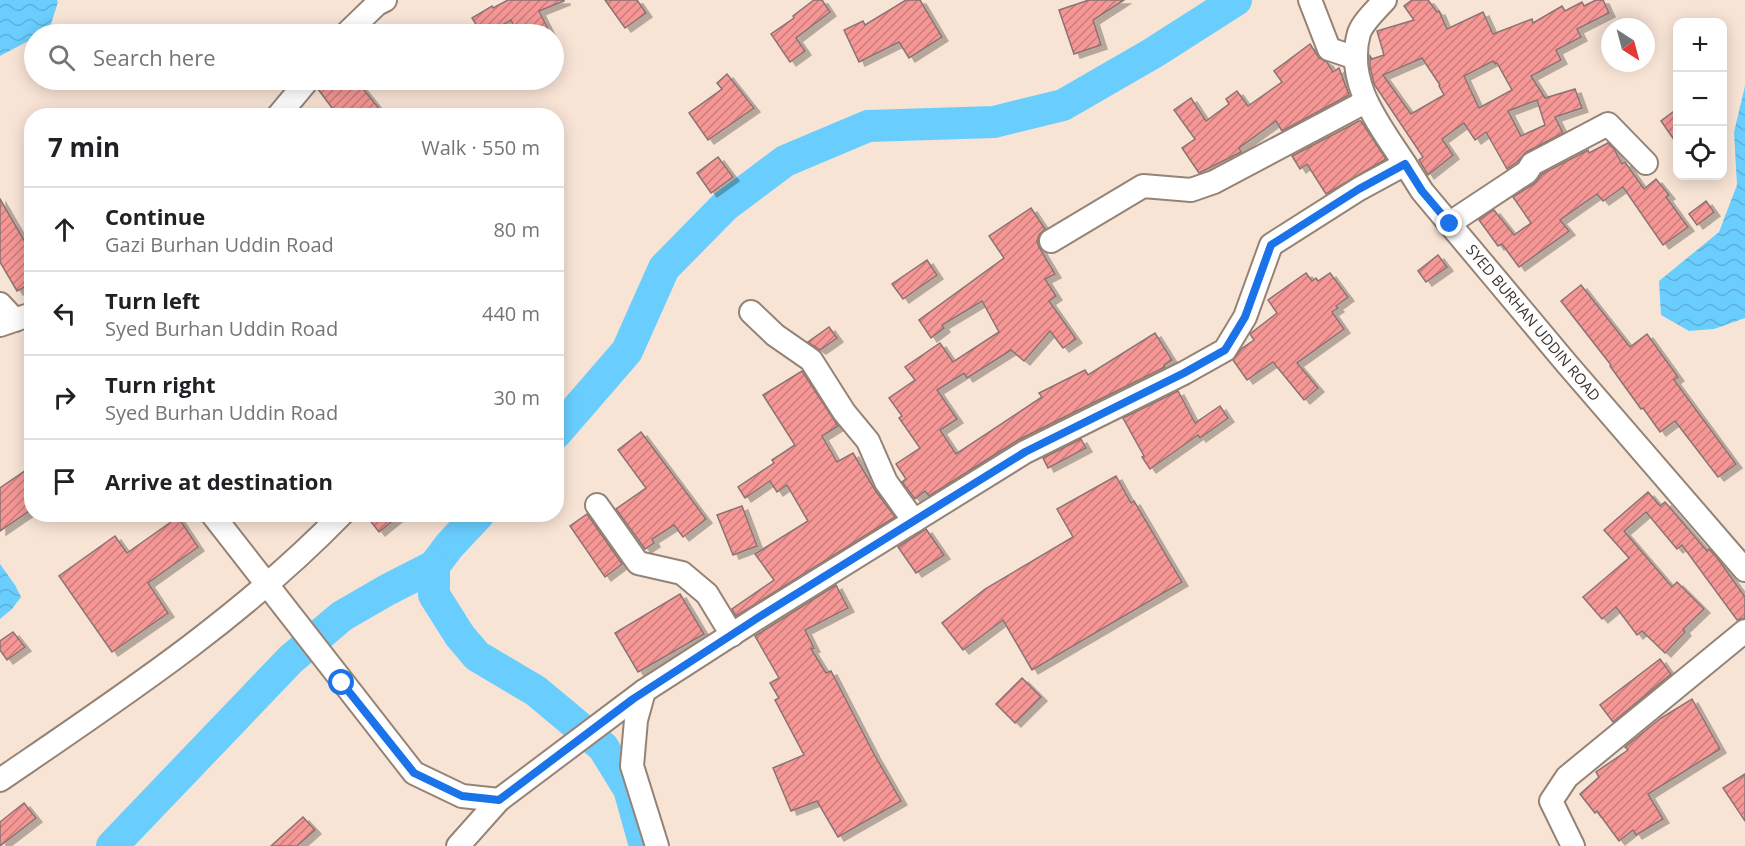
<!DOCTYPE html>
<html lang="en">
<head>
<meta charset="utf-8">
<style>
  :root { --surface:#fff; --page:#f2f2f2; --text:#202124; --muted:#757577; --line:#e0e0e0 }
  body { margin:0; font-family:"Open Sans",sans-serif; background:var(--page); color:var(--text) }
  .controls { position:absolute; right:18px; top:18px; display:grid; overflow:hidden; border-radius:12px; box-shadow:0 3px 15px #0003 }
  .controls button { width:54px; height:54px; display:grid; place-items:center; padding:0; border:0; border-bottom:2px solid var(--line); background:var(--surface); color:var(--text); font:30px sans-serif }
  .compass { position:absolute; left:1601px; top:18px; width:54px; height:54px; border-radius:50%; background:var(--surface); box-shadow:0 3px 15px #0003; rotate:144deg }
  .stop { position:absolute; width:18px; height:18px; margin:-14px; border:4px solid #1a73e8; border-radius:50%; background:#fff }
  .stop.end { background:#1a73e8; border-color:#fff; box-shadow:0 2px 6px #0008 }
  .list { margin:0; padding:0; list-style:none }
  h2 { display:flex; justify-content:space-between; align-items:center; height:78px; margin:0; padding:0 24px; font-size:26px }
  h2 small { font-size:20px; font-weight:400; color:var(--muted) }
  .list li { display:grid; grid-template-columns:39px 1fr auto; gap:18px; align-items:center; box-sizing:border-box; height:84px; padding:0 24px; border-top:2px solid var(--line) }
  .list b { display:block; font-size:22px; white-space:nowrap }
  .list p { margin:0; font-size:20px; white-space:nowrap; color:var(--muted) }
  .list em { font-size:20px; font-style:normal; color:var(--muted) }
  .icon { flex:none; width:33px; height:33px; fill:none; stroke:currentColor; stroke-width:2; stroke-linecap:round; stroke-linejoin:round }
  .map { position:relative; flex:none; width:1745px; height:846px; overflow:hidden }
  .search { position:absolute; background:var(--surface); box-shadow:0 3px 15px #0003; left:24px; top:24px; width:540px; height:66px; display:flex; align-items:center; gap:15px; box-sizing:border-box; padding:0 21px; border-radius:33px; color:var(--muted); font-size:22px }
  .panel { position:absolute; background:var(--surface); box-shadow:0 3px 15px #0003; left:24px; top:108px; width:540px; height:414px; border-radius:24px }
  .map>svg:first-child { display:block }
  .water { fill:url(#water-waves) }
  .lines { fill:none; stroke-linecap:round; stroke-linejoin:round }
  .river { stroke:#69cefe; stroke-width:32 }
  .building { fill:url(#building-hatch); stroke:#8b7373; stroke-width:1.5; fill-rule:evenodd; filter:url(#shadow) }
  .minor-casing { stroke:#958476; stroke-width:26 }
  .minor { stroke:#fff; stroke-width:22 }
  .route { stroke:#1a73e8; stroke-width:8 }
  .labels { text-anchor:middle; stroke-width:4.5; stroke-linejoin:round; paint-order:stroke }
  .street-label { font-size:15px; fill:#39322c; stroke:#fff }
</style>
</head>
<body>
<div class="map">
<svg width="1745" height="846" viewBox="0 0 1745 846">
  <defs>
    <pattern id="water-waves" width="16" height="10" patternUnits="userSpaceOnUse" patternTransform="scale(1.5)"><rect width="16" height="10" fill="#69cefe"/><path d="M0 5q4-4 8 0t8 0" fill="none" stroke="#5cb1da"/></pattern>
    <pattern id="building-hatch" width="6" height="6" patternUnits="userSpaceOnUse" patternTransform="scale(1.5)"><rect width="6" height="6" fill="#f69796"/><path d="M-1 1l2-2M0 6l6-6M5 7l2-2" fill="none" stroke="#c87c7b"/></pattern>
    <filter id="shadow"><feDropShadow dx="6" dy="4" stdDeviation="0" flood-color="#0004"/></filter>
  </defs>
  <rect width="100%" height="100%" fill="#f8e4d5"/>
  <g class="water">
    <polygon points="0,0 57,0 58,2 51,24 39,34 34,34 34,38 0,56"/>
    <polygon points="1745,86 1745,318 1714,329 1689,331 1661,315 1659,281 1719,232 1737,185 1734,132"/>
    <polygon points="0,564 15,585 21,597 12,609 0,619"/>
  </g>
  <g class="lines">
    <g class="river">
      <polyline points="556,433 627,351 664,268 725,206 785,161 868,126 994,122 1063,105 1153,53 1236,0"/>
      <polyline points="479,514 449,546 434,566 434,595 460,636 477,656 536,691 603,747 629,789 645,846"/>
      <polyline points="112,846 291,659 342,616 387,590 434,566"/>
    </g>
  </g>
  <g class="building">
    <polygon points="508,0 564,0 564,1 539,11 549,31 541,34 517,34 511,20 487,34 482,34 472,18 492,6 493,8"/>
    <polygon points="605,0 637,0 646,13 625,28"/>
    <polygon points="814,0 822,0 830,12 796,38 805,51 790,62 771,34 794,18 793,16"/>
    <polygon points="906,0 920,0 942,37 909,58 899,42 859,62 844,30 863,21 865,25"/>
    <polygon points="1089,0 1124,0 1093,20 1101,45 1074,54 1059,10"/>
    <path d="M1412,0h16l9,12 2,-1 8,18 36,-17 10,22 39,-15 1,4 29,-17 3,5 17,-9 2,4 12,-6h7l6,13 -32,16 4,8 -25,13 5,10 -30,16 14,22 30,-9 7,19 -27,9 8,16 -37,19 -9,10 -10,7 -21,-37 -11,8 -11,-17 -22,16 11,16 -25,20 -9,-15 4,-3 -49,-73 -4,-17v-11l2,3 12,-4 -7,-24 37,-11 -10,-14zM1422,58l18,27 -1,1 5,9 -33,19 -28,-39zM1493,61l2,3 2,-1 15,27 -33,18 -15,-32zM1537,100l8,25 -24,11 -13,-25z"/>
    <polygon points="1310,44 1319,58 1327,62 1333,72 1339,68 1349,95 1282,131 1276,121 1239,148 1241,152 1199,173 1182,148 1195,139 1174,110 1191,98 1206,121 1229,104 1226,99 1237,91 1248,106 1282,82 1274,71"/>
    <polygon points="727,74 754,108 708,140 689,113 722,89 717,83"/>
    <polygon points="321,80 356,80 385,116 338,116 318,89"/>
    <polygon points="1677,109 1677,144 1661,121"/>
    <polygon points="1359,121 1361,121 1386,159 1326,194 1307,164 1300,169 1292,156"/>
    <polygon points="1608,143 1614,149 1622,164 1625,162 1644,189 1656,179 1669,195 1666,197 1688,227 1663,245 1623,187 1603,201 1597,194 1560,220 1569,231 1519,267 1502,244 1498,246 1479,220 1494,210 1514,235 1531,223 1513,197 1535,183 1542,174 1588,150 1589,153"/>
    <polygon points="718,157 733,177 711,193 697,173"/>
    <polygon points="0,199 32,254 32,283 17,291 0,262"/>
    <polygon points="1706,201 1714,212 1697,225 1689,214"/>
    <polygon points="1031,208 1045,229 1039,235 1037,241 1039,247 1055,274 1045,279 1056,296 1049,301 1076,339 1063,348 1050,331 1024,361 1011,350 967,378 964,373 937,390 957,419 940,430 956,454 1042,397 1039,393 1085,370 1088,375 1155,333 1172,360 1164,365 1165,367 1018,440 929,496 925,491 915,499 902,482 906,479 896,464 920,448 899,418 902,416 889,398 915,380 905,367 940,343 953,362 999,332 982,301 942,325 944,328 931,338 919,320 1004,258 989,236"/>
    <polygon points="1438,255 1447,267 1426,282 1418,271"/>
    <polygon points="927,260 937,275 903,299 892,284"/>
    <polygon points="1306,273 1312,281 1316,278 1318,281 1330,273 1348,297 1336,306 1338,308 1332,312 1344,329 1297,363 1318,388 1304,400 1273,362 1247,380 1233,360 1241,349 1254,340 1250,334 1277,313 1268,300"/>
    <polygon points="1581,285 1630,347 1647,334 1678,377 1674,380 1736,464 1718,477 1675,421 1660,432 1643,408 1641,409 1610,366 1611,365 1561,301"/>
    <polygon points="829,327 837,338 820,350 808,342"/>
    <polygon points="802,371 838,426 822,436 837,462 853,453 875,490 895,517 736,616 732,609 774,580 755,554 808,521 787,485 777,492 770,481 745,498 738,487 774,463 772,460 795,445 763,395"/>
    <polygon points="1178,391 1195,423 1220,406 1228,418 1200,438 1198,435 1150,469 1142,457 1144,456 1123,418"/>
    <polygon points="641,432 706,519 683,537 674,525 652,539 654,543 645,549 616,509 646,488 618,450"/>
    <polygon points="1081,439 1086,448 1048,468 1043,458"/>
    <polygon points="32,466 32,509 0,531 0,488"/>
    <polygon points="1116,476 1131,503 1134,501 1182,582 1032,670 1003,620 963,650 942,623 985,589 1073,537 1057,509"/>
    <polygon points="1648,492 1660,506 1665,502 1707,551 1709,549 1718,559 1745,597 1745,618 1737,620 1682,545 1677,549 1646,512 1624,531 1672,587 1677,582 1704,609 1683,629 1685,632 1665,653 1642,631 1637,635 1616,607 1602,619 1583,597 1629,558 1604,530"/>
    <polygon points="742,506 757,546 733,555 717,515"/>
    <polygon points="365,514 401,514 379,532"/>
    <polygon points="587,514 622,564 605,577 570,526"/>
    <polygon points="178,517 198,547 148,583 168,613 112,652 59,576 115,536 127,553"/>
    <polygon points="926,529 944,555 916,573 898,547"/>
    <polygon points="836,585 848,608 805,630 814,648 811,649 826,673 831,671 874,754 901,801 838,837 817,801 791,811 773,768 804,755 775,700 779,698 770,683 779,678 755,636"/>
    <polygon points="680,594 704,634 638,672 615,633"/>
    <polygon points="13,632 25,647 7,660 0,650 0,641"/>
    <polygon points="1660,659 1671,674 1613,722 1600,705"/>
    <polygon points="1022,678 1041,697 1015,723 996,704"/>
    <polygon points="1692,699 1720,749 1648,794 1663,819 1636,835 1633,830 1619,841 1597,811 1595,813 1580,794 1599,777 1596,772 1628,750 1625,747 1661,718"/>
    <polygon points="1745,774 1745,821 1723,788"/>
    <polygon points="24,803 36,818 0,846 0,822"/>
    <polygon points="303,817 315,830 297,846 271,846"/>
  </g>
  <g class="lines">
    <defs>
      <g id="minor">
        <polyline points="1310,0 1329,49 1356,58"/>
        <path d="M1385,0c-8,9 -22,22 -26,33 -14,50 20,91 46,131"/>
        <polyline points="346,34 377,4 385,0"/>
        <polyline points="278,116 308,80"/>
        <polyline points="1450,223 1527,172 1532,164 1608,124 1646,163"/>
        <polyline points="1051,241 1143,186 1191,190 1214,182 1365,102"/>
        <polyline points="0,304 15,320"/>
        <polyline points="751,312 775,335 811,360 844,412 868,441 886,482 914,521"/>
        <polyline points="0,325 32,314"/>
        <polyline points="597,505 638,563 682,573 707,594 732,635"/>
        <polyline points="212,514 414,773 462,796 499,800"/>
        <polyline points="644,691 636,720 632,766 657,846"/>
        <path d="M0,780c120,-82 240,-161 342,-266"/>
        <polyline points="458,846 499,800 644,691 759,617 1025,452 1184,373 1225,350 1245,317 1271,245 1359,189 1405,164 1422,191 1567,364 1745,570"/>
        <polyline points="1573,846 1551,801 1567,777 1745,631"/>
      </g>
    </defs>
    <use href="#minor" class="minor-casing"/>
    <use href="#minor" class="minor"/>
  </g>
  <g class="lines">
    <polyline class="route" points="342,683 414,773 462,796 499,800 633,699 759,617 1025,452 1184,373 1225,350 1245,317 1271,245 1359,189 1405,164 1422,191 1450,224"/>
  </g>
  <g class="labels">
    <g class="street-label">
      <text transform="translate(1533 323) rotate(50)" y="5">SYED BURHAN UDDIN ROAD</text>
    </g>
  </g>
</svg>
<div class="controls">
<button>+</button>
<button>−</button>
<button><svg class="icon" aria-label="locate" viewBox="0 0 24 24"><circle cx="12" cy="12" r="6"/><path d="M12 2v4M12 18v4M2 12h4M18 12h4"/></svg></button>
</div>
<svg class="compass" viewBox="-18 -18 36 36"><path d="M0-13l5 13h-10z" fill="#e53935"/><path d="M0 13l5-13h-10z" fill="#757577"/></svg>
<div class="stop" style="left:342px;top:683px"></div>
<div class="stop end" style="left:1450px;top:224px"></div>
<div class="search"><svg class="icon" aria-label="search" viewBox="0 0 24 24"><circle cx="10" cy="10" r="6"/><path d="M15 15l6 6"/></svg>Search here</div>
<section class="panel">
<h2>7 min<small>Walk · 550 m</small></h2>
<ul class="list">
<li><svg class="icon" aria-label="ahead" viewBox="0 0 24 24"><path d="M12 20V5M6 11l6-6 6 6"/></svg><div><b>Continue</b><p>Gazi Burhan Uddin Road</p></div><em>80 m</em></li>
<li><svg class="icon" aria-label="left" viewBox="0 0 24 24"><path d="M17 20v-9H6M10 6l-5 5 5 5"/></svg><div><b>Turn left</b><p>Syed Burhan Uddin Road</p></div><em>440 m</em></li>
<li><svg class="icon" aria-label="right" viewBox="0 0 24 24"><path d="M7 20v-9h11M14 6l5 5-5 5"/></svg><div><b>Turn right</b><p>Syed Burhan Uddin Road</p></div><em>30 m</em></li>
<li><svg class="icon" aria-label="arrive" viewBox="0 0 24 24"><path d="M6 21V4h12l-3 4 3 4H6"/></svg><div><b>Arrive at destination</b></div></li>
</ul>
</section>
</div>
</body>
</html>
